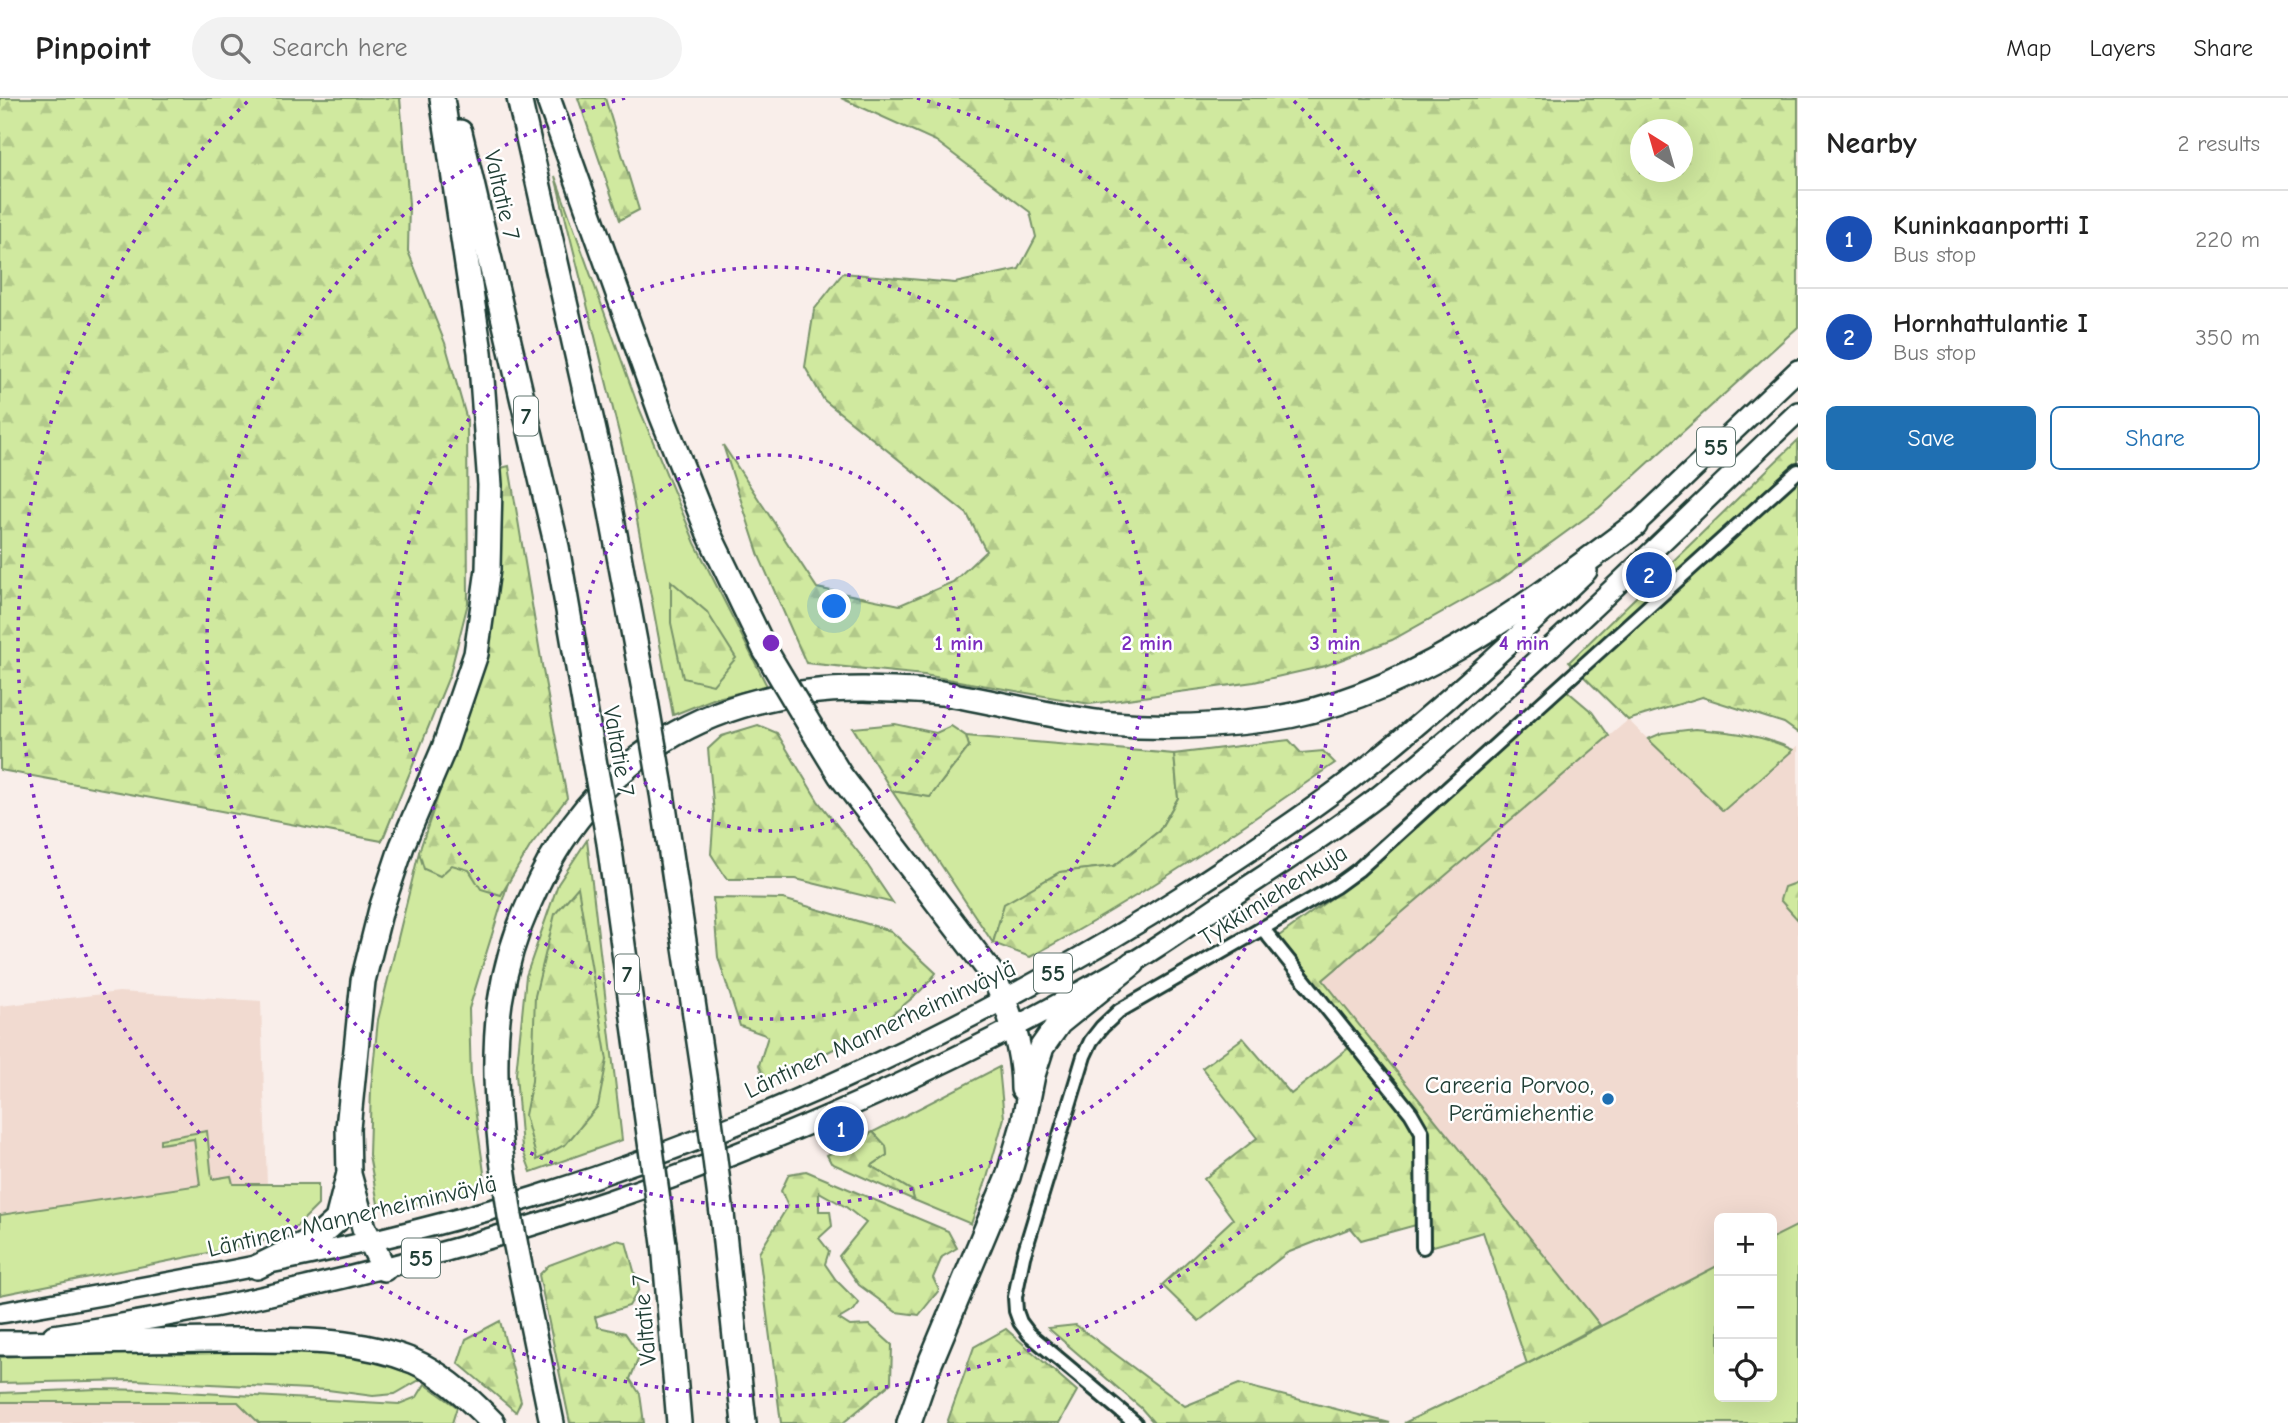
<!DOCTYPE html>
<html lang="en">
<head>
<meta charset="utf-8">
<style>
  :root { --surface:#fff; --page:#f2f2f2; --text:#222; --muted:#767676; --line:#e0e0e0; --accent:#1f6fb2 }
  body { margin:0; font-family:"Comic Neue",sans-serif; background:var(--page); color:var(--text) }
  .controls { position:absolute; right:21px; bottom:21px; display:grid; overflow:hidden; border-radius:10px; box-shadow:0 7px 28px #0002 }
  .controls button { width:63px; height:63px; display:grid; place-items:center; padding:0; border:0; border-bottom:2px solid var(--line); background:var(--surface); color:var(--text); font:35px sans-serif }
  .compass { position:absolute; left:1630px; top:21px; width:63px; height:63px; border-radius:50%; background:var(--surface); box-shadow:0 7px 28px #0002; rotate:323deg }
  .you { position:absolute; left:835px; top:509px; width:24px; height:24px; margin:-18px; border:5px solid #fff; border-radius:50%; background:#1a73e8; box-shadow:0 0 0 10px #1a73e833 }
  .badge { display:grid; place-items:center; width:46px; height:46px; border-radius:50%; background:var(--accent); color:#fff; font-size:23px; font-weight:700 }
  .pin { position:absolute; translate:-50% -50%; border:4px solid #fff; box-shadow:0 2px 7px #0006 }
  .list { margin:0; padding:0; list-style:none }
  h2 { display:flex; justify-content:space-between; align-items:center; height:91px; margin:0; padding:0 28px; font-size:30px }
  h2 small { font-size:23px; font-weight:400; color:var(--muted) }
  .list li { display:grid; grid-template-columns:46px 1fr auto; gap:21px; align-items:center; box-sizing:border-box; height:98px; padding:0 28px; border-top:2px solid var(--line) }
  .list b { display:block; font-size:26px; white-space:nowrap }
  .list p { margin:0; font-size:23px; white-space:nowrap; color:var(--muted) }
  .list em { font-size:23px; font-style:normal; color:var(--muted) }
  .actions { display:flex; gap:14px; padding:21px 28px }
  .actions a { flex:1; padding:16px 0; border:2px solid var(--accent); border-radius:10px; text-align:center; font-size:24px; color:var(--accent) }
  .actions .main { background:var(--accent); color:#fff }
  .icon { flex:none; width:38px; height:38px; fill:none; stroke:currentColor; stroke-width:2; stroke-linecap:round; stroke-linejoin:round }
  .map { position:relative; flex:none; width:1798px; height:1325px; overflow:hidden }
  header { display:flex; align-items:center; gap:42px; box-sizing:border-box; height:98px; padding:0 35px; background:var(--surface); border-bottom:2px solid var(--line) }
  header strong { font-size:33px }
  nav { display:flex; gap:38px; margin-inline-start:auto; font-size:24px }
  .search { width:490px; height:63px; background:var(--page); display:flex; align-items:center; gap:18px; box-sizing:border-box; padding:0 24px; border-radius:38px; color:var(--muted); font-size:26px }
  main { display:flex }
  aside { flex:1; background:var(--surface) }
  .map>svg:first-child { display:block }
  .built { fill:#f1dad0 }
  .grass { fill:#d0e99f; stroke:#78936a; stroke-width:2 }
  .forest { fill:url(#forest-firs); stroke:#78936a; stroke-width:2; fill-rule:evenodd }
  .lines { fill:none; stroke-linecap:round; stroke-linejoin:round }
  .minor-casing { stroke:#1f3d34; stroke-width:18 }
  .primary-casing { stroke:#1f3d34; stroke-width:24 }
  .motorway-casing { stroke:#1f3d34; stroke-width:28 }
  .minor { stroke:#fff; stroke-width:12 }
  .primary { stroke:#fff; stroke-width:19 }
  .motorway { stroke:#fff; stroke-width:23 }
  .motorway-bridge-casing { stroke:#1f3d34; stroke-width:28; stroke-linecap:butt }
  .motorway-bridge { stroke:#fff; stroke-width:23 }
  .ring { fill:none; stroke:#7b2cbf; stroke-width:3.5; stroke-dasharray:3.5 7 }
  .poi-dot { fill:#1f6fb2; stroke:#fff; stroke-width:2.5 }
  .labels { text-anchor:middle; stroke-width:5; stroke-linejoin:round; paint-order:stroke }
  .shield { fill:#fff; stroke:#627771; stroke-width:2 }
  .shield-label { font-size:23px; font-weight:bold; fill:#1f3d34 }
  .street-label { font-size:24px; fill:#1f3d34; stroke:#fff }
  .poi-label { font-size:24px; fill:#1f3d34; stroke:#fff; text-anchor:end }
  .centre { fill:#7b2cbf; stroke:#fff; stroke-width:3.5 }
  .ring-label { font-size:21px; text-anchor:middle; font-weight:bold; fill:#7b2cbf; stroke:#fff; stroke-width:5; stroke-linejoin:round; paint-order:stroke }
</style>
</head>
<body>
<header>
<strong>Pinpoint</strong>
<div class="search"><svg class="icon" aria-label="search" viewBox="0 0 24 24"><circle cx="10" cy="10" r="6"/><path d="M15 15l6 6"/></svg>Search here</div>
<nav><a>Map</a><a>Layers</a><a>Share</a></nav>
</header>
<main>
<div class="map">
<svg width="1798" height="1325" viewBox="0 0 1798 1325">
  <defs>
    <pattern id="forest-firs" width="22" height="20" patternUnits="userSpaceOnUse" patternTransform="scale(1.75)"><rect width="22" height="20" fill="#d0e99f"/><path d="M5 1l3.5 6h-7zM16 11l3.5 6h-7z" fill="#b2c98a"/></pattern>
  </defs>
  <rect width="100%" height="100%" fill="#f9eeea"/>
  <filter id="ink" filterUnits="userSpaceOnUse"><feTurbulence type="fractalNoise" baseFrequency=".0143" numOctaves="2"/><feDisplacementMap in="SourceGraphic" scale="14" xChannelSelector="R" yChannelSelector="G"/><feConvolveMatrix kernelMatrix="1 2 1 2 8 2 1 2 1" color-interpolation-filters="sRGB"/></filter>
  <g filter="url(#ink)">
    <g class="built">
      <polygon points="1628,622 1723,713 1798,647 1798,784 1784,789 1780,802 1798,822 1798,1127 1772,1140 1772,1120 1719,1120 1719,1167 1600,1227 1323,882"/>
      <polygon points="119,894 261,903 267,1087 0,1122 0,908"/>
      <polygon points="0,1304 238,1304 259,1325 0,1325"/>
    </g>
    <g class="grass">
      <polygon points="555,78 637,305 695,445 767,588 713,601 673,617 626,363"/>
      <path d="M1695,631c34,3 67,5 98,21l-70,61 -75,-72 14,-6z"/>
      <polygon points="966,638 1174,656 1178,700 1159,733 1114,768 1060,774 1005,806 993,845 892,693 930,699 969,649"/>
      <polygon points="587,742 622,1042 531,1074 522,1050 516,976 526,878 558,786"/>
      <polygon points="419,754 508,785 469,911 471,982 486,1089 396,1112 378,1106 369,1057 371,990 378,922"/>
      <polygon points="999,969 1004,1020 987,1080 971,1126 914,1102 912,1093 871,1068 887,1057 886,1048 873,1034"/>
      <polygon points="207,1033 212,1081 231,1078 233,1086 318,1086 318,1107 296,1129 258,1145 0,1197 0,1117 200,1087 194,1041 160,1046 160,1041"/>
      <polygon points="1798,1127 1798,1325 1404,1325 1527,1266 1719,1167 1719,1299 1772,1299 1772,1140"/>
      <polygon points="239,1249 343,1254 388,1264 421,1281 395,1296 373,1298 328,1292 134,1282 0,1285 0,1259"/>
      <polygon points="425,1286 457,1309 452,1325 259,1325 238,1304 0,1304 0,1295 98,1291 150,1292 399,1306 417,1299"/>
    </g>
    <g class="forest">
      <polygon points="0,0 400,0 409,106 408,153 445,245 467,322 468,505 450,576 382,743 0,672"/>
      <polygon points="578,0 605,0 639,112 620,122"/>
      <path d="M841,0h957v229l-199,181 -96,70 -111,62 -67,26 -71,16 -164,22 -166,-29 -118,-12 -47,-107 -36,-111 94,143 83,17 53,-23 33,-31 -19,-37 -143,-114 -19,-33 9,-57 29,-37 112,10 64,-14 17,-32 -6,-25 -94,-71zM1640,32h42v42h-42z"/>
      <polygon points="1798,342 1798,635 1784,625 1702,599 1628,622 1569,564"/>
      <polygon points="509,368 542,567 567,700 531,747 501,797 481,791 469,772 452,767 440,778 424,771 419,754 478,581 498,411 501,370"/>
      <polygon points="671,483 707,514 736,560 713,587 683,580 671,525"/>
      <polygon points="1565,591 1592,614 1609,638 1323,882 1600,1227 1527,1266 1483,1134 1430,1149 1428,1032 1420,1016 1279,838 1351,786"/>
      <polygon points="895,626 936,635 951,628 966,638 969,648 930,699 892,693 853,630"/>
      <polygon points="758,627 777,635 818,703 862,759 893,805 796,781 727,781 711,756 714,715 708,651 722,638"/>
      <path d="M1289,642l12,13 22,-2 12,12c-101,70 -197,136 -305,194l-37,-14 11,-39 56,-32 54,-6 45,-35 19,-33 -4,-44z"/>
      <polygon points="1798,784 1798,822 1780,802 1784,789"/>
      <polygon points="578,789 607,962 598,1008 566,1046 537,1062 525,1017 532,983 535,898 555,816"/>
      <path d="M713,800l70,1 108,32 45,42c-15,22 -38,34 -56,53l-114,57 -7,-18 9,-29 -28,-10 -22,-69z"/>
      <polygon points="1243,940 1291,996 1351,948 1407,1018 1416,1035 1416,1127 1361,1142 1351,1130 1287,1155 1199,1223 1162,1187 1233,1121 1204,1081 1257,1040 1202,970"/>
      <polygon points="873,1034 886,1048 887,1057 871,1068 912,1093 914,1102 831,1065 827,1057"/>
      <polygon points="806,1073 948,1133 957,1150 942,1159 933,1180 939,1192 919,1217 896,1214 859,1187 839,1158 866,1125 846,1109 819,1094 819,1113 830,1113 832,1128 819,1140 829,1153 825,1166 836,1182 859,1205 854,1212 839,1221 850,1228 870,1227 892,1247 891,1285 843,1325 781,1325 759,1155 788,1108 781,1093 789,1076"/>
      <polygon points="616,1142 626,1144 639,1191 629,1208 595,1219 598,1229 625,1235 640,1257 630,1281 640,1296 644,1325 570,1325 539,1177 549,1167"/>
      <polygon points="500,1223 521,1303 516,1314 458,1265 466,1241"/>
      <polygon points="1076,1227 1185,1308 1239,1286 1390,1325 1154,1325 1141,1310 1048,1230"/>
      <polygon points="1006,1231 1077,1293 1059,1325 947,1325 974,1249"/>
    </g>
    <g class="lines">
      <defs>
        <g id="minor">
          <polyline points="1263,831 1411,1015 1422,1034 1423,1149"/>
          <polyline points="1135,1325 1029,1236 1020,1224 1016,1213 1015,1199 1023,1159 1084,958 1091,943 1102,929 1119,913 1336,788 1358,772 1798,373"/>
        </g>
        <g id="primary">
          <polyline points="1624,437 1798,272"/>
          <path d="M0,1215c179,-32 360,-62 534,-116 231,-72 460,-180 663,-311 50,-33 101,-66 148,-102 85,-66 164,-139 242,-213"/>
          <path d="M53,1237c377,-56 745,-179 1075,-370 35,-20 68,-45 102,-67 50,-33 102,-66 150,-103 148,-118 281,-254 418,-383"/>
        </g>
        <g id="motorway">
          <polyline points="519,0 604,377 645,597"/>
          <polyline points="548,0 661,316 709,436 765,552"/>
          <polyline points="460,34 557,449 590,639"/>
          <path d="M818,641l22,36 152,199c18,36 31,75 31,115"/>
          <polyline points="662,695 706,991"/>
          <polyline points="609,745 645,1007"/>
          <path d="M501,1055c-5,-51 -8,-101 -1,-151 5,-34 16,-70 30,-101 62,-143 181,-213 335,-212 25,1 52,1 76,4 57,9 114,25 171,31 53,5 107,2 159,-5 135,-20 257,-114 364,-194"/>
          <polyline points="722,1116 744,1325"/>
          <polyline points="664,1146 679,1325"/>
          <polyline points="257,1169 318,1139 337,1122 348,1079"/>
          <polyline points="384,1171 364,1130 349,1076 348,1030 363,883 381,811 402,748 444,650 476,556 488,471 490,387 480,254 442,0"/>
          <polyline points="523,1183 552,1325"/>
          <path d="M0,1245c78,0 156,-3 235,-3 60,0 121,-2 178,21 30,13 58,39 80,62"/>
          <polyline points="909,1325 928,1270 1008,1079 1023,1027 1033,977 1042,949 1059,925 1133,865"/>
        </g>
      </defs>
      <use href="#minor" class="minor-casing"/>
      <use href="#primary" class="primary-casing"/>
      <use href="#motorway" class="motorway-casing"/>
      <use href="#minor" class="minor"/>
      <use href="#primary" class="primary"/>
      <use href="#motorway" class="motorway"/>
      <defs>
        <g id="motorway-bridge">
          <polyline points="765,552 818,641"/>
          <polyline points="645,597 662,695"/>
          <polyline points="590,639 609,745"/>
          <polyline points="706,991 722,1116"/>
          <polyline points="645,1007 664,1146"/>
          <polyline points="501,1055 510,1118 523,1183"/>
        </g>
      </defs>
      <use href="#motorway-bridge" class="motorway-bridge-casing"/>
      <use href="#motorway-bridge" class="motorway-bridge"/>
    </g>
  </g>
  <g class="ring">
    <circle cx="771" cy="545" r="188"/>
    <circle cx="771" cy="545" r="376"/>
    <path d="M917 0A564 564 0 1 1 625 0"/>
    <path d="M1294 3A753 753 0 1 1 248 3"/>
  </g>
  <circle class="poi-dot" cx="1608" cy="1001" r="7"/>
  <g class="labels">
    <g class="shield">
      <rect x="514" y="298.5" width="24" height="39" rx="5"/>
      <rect x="1697" y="329.5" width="38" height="39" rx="5"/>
      <rect x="1034" y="855.5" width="38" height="39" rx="5"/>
      <rect x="615" y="856.5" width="24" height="39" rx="5"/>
      <rect x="402" y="1140.5" width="38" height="39" rx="5"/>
    </g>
    <g class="shield-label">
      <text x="526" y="326">7</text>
      <text x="1716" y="357">55</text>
      <text x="1053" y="883">55</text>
      <text x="627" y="884">7</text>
      <text x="421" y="1168">55</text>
    </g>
    <g class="street-label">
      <text transform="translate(502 97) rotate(77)" y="8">Valtatie 7</text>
      <text transform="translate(619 653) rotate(80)" y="8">Valtatie 7</text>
      <text transform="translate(1273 797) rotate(-32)" y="8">Tykkimiehenkuja</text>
      <text transform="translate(880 931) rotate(-25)" y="8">Läntinen Mannerheiminväylä</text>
      <text transform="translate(352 1118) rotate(-13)" y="8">Läntinen Mannerheiminväylä</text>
      <text transform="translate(644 1222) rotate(-95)" y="8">Valtatie 7</text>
    </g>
    <g class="poi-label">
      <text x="1594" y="995">Careeria Porvoo,<tspan x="1594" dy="28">Perämiehentie</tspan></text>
    </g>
  </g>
  <circle cx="771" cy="545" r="10" class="centre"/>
  <g class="ring-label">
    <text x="959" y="552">1 min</text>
    <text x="1147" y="552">2 min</text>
    <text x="1335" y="552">3 min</text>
    <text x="1524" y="552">4 min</text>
  </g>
</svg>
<div class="controls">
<button>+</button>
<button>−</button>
<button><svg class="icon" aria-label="locate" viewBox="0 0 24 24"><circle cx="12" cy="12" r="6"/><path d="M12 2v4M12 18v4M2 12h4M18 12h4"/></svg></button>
</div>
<svg class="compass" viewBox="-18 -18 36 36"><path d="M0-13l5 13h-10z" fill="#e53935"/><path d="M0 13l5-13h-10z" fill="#767676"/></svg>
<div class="you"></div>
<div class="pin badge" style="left:841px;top:1031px;background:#1a4fb4">1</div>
<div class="pin badge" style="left:1649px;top:477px;background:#1a4fb4">2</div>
</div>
<aside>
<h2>Nearby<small>2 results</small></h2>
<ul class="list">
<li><span class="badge" style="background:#1a4fb4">1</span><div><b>Kuninkaanportti I</b><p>Bus stop</p></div><em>220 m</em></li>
<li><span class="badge" style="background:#1a4fb4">2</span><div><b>Hornhattulantie I</b><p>Bus stop</p></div><em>350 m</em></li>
</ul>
<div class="actions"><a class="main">Save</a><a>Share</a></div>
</aside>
</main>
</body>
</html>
